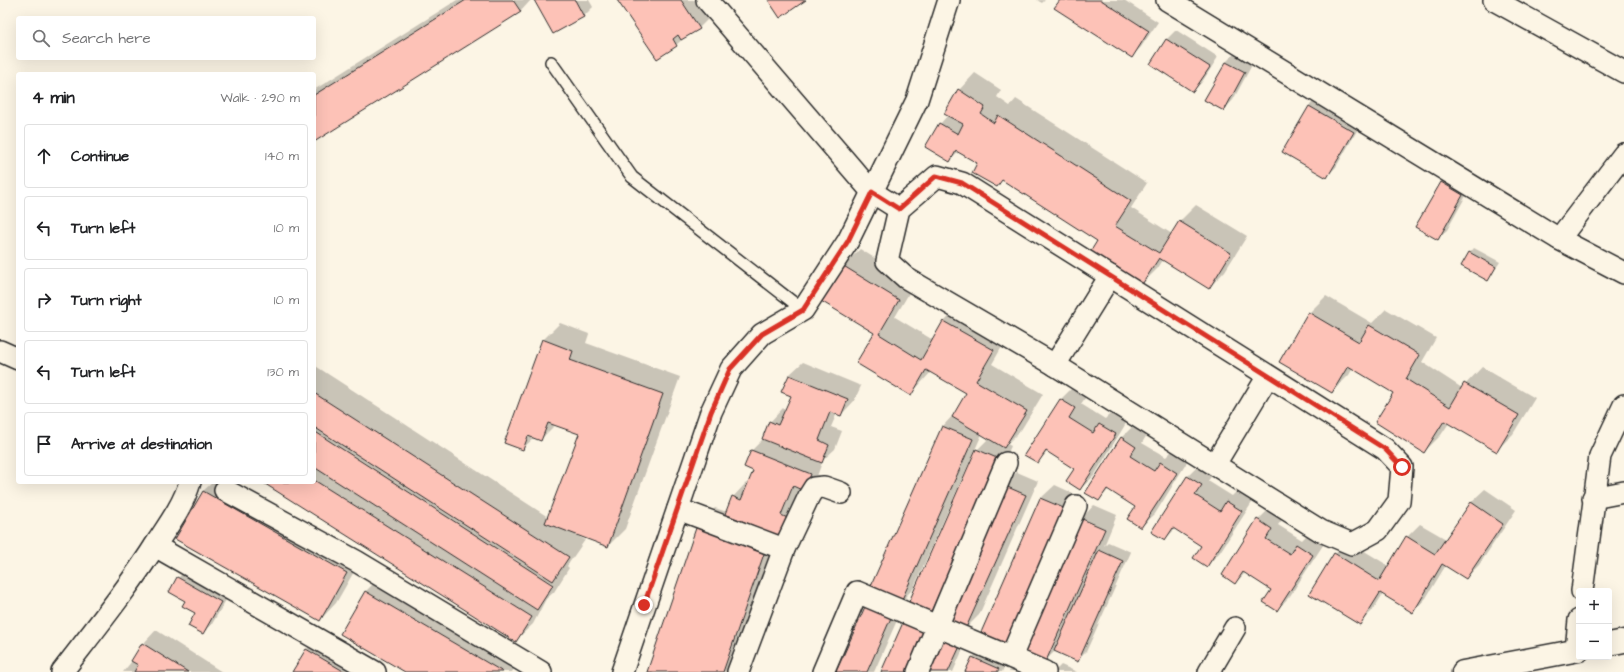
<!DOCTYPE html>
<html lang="en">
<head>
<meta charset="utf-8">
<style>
  :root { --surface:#fff; --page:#f2f2f2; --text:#202124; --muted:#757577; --line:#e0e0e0 }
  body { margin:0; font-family:"Architects Daughter",sans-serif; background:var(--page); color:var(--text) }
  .controls { position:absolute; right:12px; bottom:12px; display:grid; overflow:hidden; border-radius:4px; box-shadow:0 4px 16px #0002 }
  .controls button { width:36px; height:36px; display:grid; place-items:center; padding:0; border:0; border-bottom:1px solid var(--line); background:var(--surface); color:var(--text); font:20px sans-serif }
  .stop { position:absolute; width:12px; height:12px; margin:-9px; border:3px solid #d93025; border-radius:50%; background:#fff }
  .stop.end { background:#d93025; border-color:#fff; box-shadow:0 1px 4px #0008 }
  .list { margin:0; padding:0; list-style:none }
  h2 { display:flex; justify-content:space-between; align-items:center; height:52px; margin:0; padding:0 16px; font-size:17px }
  h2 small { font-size:13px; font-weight:400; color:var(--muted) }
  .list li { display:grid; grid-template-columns:26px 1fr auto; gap:12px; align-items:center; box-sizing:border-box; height:64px; margin:0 8px 8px; padding:0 8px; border:1px solid var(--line); border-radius:4px }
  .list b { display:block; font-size:15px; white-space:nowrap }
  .list em { font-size:13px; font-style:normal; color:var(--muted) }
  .icon { flex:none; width:22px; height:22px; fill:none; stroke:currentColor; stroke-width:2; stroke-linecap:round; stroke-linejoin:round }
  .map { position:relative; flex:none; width:1624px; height:672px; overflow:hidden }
  .search { position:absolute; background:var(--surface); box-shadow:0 4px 16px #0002; left:16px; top:16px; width:300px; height:44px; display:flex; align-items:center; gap:10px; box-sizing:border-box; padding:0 14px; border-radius:4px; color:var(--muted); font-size:15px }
  .panel { position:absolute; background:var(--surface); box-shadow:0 4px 16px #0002; left:16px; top:72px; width:300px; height:412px; border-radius:4px }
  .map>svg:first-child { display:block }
  .shadow { fill:#0003 }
  .building { fill:#fdc2b7; stroke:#2b2b2b }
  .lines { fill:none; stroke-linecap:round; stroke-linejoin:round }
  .lane-casing { stroke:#2b2b2b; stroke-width:14 }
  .street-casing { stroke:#2b2b2b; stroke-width:24 }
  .secondary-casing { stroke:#2b2b2b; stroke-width:25 }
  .lane { stroke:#fcf5e5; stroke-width:11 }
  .street { stroke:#fcf5e5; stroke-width:21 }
  .secondary { stroke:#fcf5e5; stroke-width:22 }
  .route { stroke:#d93025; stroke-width:5 }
</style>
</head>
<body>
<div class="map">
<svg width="1624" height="672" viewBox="0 0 1624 672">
  <rect width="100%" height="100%" fill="#fcf5e5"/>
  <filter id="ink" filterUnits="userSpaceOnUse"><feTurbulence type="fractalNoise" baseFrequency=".025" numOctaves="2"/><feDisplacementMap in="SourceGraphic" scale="8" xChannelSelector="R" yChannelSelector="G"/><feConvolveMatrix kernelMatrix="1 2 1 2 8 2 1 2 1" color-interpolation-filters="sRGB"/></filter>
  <g filter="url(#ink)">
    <g class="shadow">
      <polygon points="457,0 531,0 520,12 314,141 314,90"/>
      <polygon points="535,0 589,0 593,7 584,16 553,33"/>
      <polygon points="619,0 709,0 716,11 699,28 684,38 676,45"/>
      <polygon points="1037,0 1045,0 1042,3"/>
      <polygon points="1061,0 1124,0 1158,22 1141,47 1132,56"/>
      <polygon points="1176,30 1218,57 1202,82 1193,91 1151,64 1167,39"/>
      <polygon points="1235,53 1253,63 1233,100 1224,110 1206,100 1226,62"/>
      <polygon points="975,73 1001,90 997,97 1010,106 1016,99 1147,183 1131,208 1172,234 1180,221 1196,205 1247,236 1225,271 1209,288 1163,260 1158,268 1141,285 1098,240 1003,179 996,186 978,163 959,152 950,160 940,124 948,115 959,90"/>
      <polygon points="1318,97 1362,122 1336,167 1327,176 1309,106"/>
      <polygon points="1450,173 1472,185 1447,230 1437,239 1416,227 1441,182"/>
      <polygon points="1474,248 1500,262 1488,280 1470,253"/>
      <polygon points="860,249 915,283 895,317 933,340 944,322 960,305 1010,333 992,364 1043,394 1021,430 1007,444 1011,446 943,600 932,610 946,616 1004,485 1017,472 1038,481 979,615 965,629 969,635 953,672 882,672 977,450 989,438 982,434 913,589 905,597 907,598 874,672 837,672 869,601 870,589 943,426 954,414 968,392 931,372 910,395 876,333 843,266"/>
      <polygon points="1326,296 1372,323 1386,309 1436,338 1422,362 1462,388 1482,367 1535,398 1513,434 1496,451 1449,423 1441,435 1424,452 1395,392 1353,368 1349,375 1332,392 1309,313"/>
      <polygon points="560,323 589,334 586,343 680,377 625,529 608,546 576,535 585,540 567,566 569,568 554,592 546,599 533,624 516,640 264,482 314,482 314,365 548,517 580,433 556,424 541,439 535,437 522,449 543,340"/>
      <polygon points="803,362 861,386 854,401 841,415 837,413 831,427 842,431 835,449 823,460 817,476 804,489 800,488 794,502 805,506 733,672 648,672 698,525 715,508 727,512 733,497 746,483 749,485 755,470 745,466 752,450 763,439 770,422 783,408 786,410 792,395 789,375"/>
      <polygon points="1074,386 1087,395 1081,404 1105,419 1113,411 1128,420 1094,476 1080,489 1075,469 1048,451 1038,462 1026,454 1061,399"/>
      <polygon points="1135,424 1148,433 1142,443 1166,457 1174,449 1189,459 1155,514 1141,527 1136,507 1109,489 1099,500 1087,492 1122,437"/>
      <polygon points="1201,463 1214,472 1208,481 1232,496 1240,488 1255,498 1220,552 1207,566 1203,546 1176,528 1165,539 1153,531 1188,476"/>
      <polygon points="213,482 233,482 363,556 336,603 320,620 176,538 203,491"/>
      <polygon points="1055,485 1079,496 1017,634 980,636 1041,498"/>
      <polygon points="1485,489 1516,510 1479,565 1466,578 1446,565 1426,598 1413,612 1383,594 1373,610 1359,624 1335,554 1348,541 1389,566 1407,537 1420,524 1446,539 1471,502"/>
      <polygon points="1094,505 1117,515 1104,546 1108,542 1131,552 1086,652 1077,661 1055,651 1046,660 1081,519"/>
      <polygon points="1271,507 1285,516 1278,525 1302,540 1310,532 1325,542 1290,596 1277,610 1273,589 1246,572 1235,583 1258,520"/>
      <polygon points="187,569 230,593 212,624 203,633 196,613 187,601 178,578"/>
      <polygon points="379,578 519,660 512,672 407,672 341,633 366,591"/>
      <polygon points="156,630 222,672 123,672 132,661 143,644"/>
      <polygon points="324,632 388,672 293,672 307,649"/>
      <polygon points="982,648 1007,660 1002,672 966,672 972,658"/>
      <polygon points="1061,665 1077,672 1054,672"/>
      <polygon points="1010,668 1043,672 1009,672"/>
    </g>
    <g class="building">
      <polygon points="466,0 513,0 521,12 314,142 314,95"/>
      <polygon points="534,0 575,0 584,17 553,34"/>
      <polygon points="617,0 681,0 700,29 681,40 678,35 673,39 677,46 657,59"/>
      <polygon points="768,0 806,0 780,18"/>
      <polygon points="1060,0 1101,0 1149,31 1132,58 1054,8"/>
      <polygon points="1166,39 1210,67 1193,92 1150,64"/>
      <polygon points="1226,62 1245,72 1224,111 1204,100"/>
      <polygon points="958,89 985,107 981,114 994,123 998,115 1131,201 1115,226 1159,253 1179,221 1231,253 1209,289 1159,258 1141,286 1089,254 1097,241 1002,180 997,187 972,173 977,163 956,151 950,162 925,147 939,123 958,134 963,124 944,114"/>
      <polygon points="1309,106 1354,132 1327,178 1282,152"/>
      <polygon points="1441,182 1463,195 1438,240 1415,227"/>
      <polygon points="1469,252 1496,267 1488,281 1461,266"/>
      <polygon points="842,265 899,300 879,334 921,360 943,321 994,350 976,381 1027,411 1004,448 952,417 966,393 926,370 911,396 856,363 874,333 821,301"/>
      <polygon points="1308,312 1359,342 1369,325 1420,355 1406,379 1450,407 1464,383 1519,415 1497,452 1444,421 1424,453 1375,422 1393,393 1348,366 1332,393 1279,362"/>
      <polygon points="542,339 573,351 570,360 663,394 608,547 545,523 579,434 548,423 541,441 528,436 523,450 504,443"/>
      <polygon points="789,375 848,399 841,416 830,412 819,440 829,445 822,463 762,439 769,421 778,425 791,396 781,392"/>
      <polygon points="314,393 569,557 553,581 314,427"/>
      <polygon points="1060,399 1075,408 1069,418 1093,433 1099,424 1116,434 1080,490 1066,481 1074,469 1046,451 1038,463 1024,455"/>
      <polygon points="942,426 973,439 900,604 869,590"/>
      <polygon points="314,431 553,585 537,610 314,467"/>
      <polygon points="1121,437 1136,447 1130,456 1154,471 1160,462 1177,473 1141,528 1127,519 1135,507 1107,489 1099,501 1085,493"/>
      <polygon points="976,449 999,459 930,614 908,604"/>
      <polygon points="751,450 811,474 804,491 793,486 781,515 792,520 784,538 725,514 732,496 741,500 753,471 744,467"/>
      <polygon points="1187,476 1202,485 1195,495 1220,511 1226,501 1242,511 1207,567 1193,558 1201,546 1173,528 1165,540 1151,532"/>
      <polygon points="314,480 532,617 516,642 262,482 314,482"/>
      <polygon points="1003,485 1026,495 965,630 943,620"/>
      <polygon points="203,491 347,573 320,621 175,539"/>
      <polygon points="1040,498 1066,509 1004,648 979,637"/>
      <polygon points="1471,502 1503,524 1466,579 1442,564 1413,613 1380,593 1360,625 1309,594 1334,553 1379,581 1406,536 1435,554"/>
      <polygon points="1080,518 1105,529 1046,661 1021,650"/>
      <polygon points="1257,519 1272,529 1266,539 1290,554 1296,544 1313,555 1277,611 1263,602 1271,590 1243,572 1235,584 1222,575"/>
      <polygon points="697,525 766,548 723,672 647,672"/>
      <polygon points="1099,550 1123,561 1078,662 1054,651"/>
      <polygon points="177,577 221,602 203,634 188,626 195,613 182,606 185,601 169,592"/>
      <polygon points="365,591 503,672 405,672 340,634"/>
      <polygon points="868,600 894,611 867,672 836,672"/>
      <polygon points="905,618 934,630 915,672 881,672"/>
      <polygon points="939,634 961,644 948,672 922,672"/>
      <polygon points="142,643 188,672 134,672 138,665 131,661"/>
      <polygon points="306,649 345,672 292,672"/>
      <polygon points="972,657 999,669 997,672 965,672"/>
    </g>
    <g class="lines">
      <defs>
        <polyline id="lane" points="551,62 632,177 803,310"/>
        <g id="street">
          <polyline points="707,0 872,192 899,209"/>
          <polyline points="1167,0 1559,239 1624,273"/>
          <polyline points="1494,0 1624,72"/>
          <polygon points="937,176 962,183 1385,449 1402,467 1399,501 1378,530 1352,544 1321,531 1055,365 906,278 887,261 899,209"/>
          <polyline points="1559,239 1624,154"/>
          <polyline points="0,351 18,359"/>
          <polyline points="1055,365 1110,276"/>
          <polyline points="1215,464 1268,376"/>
          <polyline points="225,490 356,561 541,672"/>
          <polyline points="1593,498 1624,492"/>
          <polyline points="678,509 784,549"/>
          <polyline points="155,546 375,672"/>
          <polyline points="1582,591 1600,456 1624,405"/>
          <polyline points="1576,650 1579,620"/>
          <polyline points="1011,657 1076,506"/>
          <path d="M62,672c33,-43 67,-85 96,-131 12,-18 26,-38 32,-59"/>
          <polyline points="622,672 711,412 731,369 762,334 803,310 848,241 917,100 949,0"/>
          <polyline points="738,672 784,549 809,496 814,488 824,487 841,493"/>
          <polyline points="823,672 857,592 1045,672"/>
          <polyline points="918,672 1006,463"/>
          <polyline points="1209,672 1235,628"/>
        </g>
        <g id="secondary">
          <polyline points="1609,644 1624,641"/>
          <polyline points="1463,672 1579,650"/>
        </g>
      </defs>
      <use href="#lane" class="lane-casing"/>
      <use href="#street" class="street-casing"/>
      <use href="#secondary" class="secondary-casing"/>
      <use href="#lane" class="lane"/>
      <use href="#street" class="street"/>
      <use href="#secondary" class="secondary"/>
    </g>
  </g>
  <g class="lines" filter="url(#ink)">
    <polyline class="route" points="644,605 711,412 730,369 762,334 803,310 848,241 872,192 899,209 936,176 962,183 1385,449 1402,467"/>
  </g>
</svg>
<div class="controls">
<button>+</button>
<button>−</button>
</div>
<div class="stop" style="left:1402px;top:467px"></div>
<div class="stop end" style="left:644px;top:605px"></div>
<div class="search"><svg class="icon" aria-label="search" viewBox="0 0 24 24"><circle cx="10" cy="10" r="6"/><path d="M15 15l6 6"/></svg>Search here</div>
<section class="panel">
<h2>4 min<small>Walk · 290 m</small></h2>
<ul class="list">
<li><svg class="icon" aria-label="ahead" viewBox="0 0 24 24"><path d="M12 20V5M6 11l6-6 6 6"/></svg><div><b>Continue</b></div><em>140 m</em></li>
<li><svg class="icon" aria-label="left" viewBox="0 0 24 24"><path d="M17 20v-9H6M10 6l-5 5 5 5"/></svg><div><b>Turn left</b></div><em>10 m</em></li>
<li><svg class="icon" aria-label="right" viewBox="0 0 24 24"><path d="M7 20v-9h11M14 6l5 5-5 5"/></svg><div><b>Turn right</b></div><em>10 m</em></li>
<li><svg class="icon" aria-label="left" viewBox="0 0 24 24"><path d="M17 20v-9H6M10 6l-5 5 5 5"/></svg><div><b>Turn left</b></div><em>130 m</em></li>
<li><svg class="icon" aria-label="arrive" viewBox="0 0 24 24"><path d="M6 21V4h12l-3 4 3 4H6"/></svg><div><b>Arrive at destination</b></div></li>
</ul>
</section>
</div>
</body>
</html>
